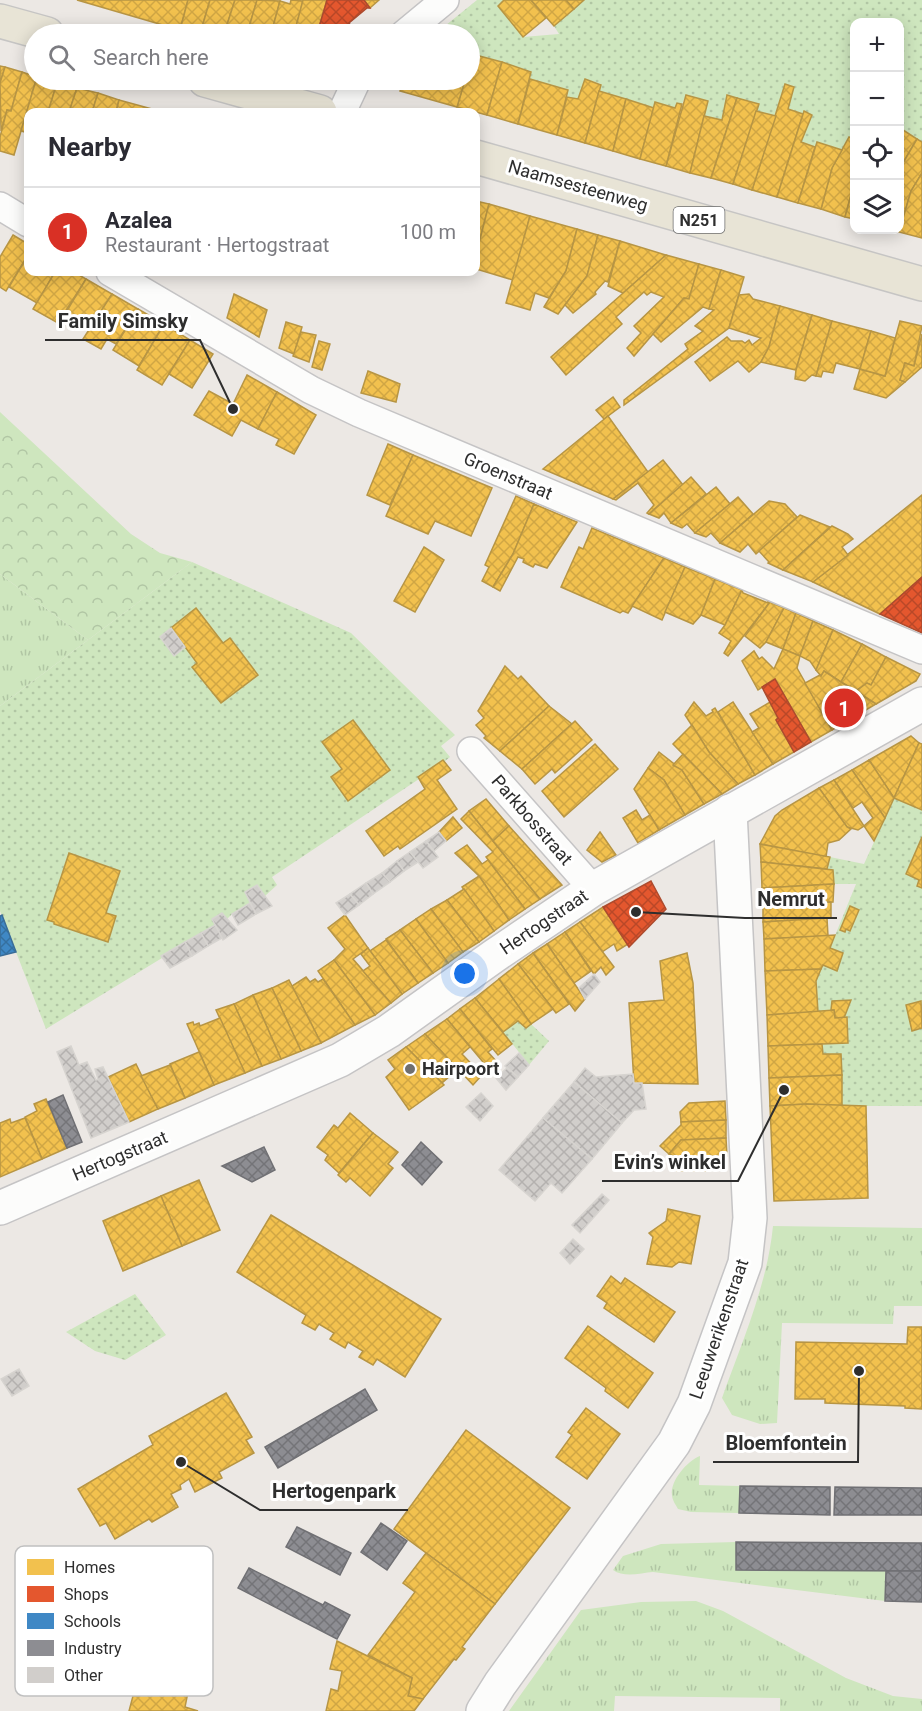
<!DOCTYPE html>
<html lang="en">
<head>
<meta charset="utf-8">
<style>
  :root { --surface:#fff; --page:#f2f2f3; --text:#2b2b33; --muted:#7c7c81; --line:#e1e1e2; --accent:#d93025 }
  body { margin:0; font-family:Roboto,sans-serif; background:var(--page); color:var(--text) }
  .controls { position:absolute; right:18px; top:18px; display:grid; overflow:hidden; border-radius:12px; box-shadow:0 3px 15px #0003 }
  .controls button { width:54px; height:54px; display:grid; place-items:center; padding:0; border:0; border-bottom:2px solid var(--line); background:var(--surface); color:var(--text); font:30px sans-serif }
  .you { position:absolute; left:465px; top:974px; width:21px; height:21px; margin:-15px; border:4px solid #fff; border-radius:50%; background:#1a73e8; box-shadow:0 0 0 9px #1a73e833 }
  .badge { display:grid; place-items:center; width:39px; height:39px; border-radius:50%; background:var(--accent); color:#fff; font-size:20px; font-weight:700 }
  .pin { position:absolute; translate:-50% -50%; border:3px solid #fff; box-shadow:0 2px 6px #0006 }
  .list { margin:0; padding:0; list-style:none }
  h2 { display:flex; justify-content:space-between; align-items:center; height:78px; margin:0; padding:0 24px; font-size:26px }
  h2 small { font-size:20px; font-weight:400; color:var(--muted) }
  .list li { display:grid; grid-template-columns:39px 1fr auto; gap:18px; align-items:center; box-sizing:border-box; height:90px; padding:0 24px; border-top:2px solid var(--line) }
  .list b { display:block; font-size:22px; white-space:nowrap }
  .list p { margin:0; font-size:20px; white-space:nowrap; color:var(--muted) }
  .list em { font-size:20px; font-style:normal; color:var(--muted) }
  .icon { flex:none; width:33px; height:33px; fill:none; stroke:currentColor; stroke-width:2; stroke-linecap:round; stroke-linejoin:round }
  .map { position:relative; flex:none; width:922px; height:1711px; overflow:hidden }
  .search { position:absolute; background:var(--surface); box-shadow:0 3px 15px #0003; left:24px; top:24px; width:456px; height:66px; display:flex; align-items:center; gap:15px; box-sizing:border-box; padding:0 21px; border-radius:33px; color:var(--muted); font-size:22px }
  .panel { position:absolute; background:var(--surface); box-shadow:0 3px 15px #0003; left:24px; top:108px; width:456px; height:168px; border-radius:12px }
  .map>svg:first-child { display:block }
  .grass { fill:url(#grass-tufts) }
  .forest { fill:url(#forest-crowns) }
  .park { fill:url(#park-dots) }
  .homes { fill:url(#homes-cross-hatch); stroke:#b79544; stroke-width:1.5 }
  .shops { fill:url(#shops-cross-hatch); stroke:#ad4b2e; stroke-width:1.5 }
  .schools { fill:url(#schools-cross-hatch); stroke:#3a6d98; stroke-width:1.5 }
  .industry { fill:url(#industry-cross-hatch); stroke:#707074; stroke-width:1.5 }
  .building { fill:url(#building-cross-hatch); stroke:#d7d4d0; stroke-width:1.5 }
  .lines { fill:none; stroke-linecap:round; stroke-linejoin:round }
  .minor-casing { stroke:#c5c4c5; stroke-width:30 }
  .tertiary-casing { stroke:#c5c4c5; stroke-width:36 }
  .primary-casing { stroke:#c6c5c4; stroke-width:36 }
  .minor { stroke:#fcfcfb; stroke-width:27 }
  .tertiary { stroke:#fcfcfb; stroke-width:33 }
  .primary { stroke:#e8e4d6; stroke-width:33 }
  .poi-dot { fill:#706f6e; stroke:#fff; stroke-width:2 }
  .labels { text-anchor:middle; stroke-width:6; stroke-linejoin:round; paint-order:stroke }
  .shield { fill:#fff; stroke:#6d6d6d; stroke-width:1.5 }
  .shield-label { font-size:16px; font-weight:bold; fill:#2e2e2e }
  .street-label { font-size:18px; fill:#2e2e2e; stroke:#fff }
  .poi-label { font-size:18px; font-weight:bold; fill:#2e2e2e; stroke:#fff; text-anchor:start }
  .key { fill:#fff; stroke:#c0c0c0; stroke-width:1.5 }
  .key-label { font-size:16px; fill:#2e2e2e }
  .leader { fill:none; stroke:#2e2e2e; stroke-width:2 }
  .callout-dot { fill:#2e2e2e; stroke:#fff; stroke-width:2 }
  .callout-label { font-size:20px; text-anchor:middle; font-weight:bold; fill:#2e2e2e; stroke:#fff; stroke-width:6; stroke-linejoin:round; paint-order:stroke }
</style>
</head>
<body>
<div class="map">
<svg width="922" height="1711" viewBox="0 0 922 1711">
  <defs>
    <pattern id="grass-tufts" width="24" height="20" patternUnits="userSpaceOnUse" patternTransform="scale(1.5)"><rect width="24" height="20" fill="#cee6be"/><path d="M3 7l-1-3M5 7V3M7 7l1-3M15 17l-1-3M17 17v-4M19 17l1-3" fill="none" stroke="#b1c6a4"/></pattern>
    <pattern id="forest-crowns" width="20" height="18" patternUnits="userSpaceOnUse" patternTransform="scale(1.5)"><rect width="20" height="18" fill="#cee6be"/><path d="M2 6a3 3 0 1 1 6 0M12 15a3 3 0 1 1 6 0" fill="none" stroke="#b1c6a4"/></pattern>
    <pattern id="park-dots" width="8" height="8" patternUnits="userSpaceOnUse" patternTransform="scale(1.5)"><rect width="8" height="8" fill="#cee6be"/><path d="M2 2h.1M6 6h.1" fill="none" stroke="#b1c6a4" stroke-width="1.8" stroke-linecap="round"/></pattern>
    <pattern id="homes-cross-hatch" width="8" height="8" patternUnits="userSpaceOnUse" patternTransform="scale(1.5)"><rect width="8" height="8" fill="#f2c14e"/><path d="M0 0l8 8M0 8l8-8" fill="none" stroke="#d0a644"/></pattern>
    <pattern id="shops-cross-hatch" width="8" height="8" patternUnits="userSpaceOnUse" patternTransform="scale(1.5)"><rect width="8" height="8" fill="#e4572e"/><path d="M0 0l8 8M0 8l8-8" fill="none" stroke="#b94828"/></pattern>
    <pattern id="schools-cross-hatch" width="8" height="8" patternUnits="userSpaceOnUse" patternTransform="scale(1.5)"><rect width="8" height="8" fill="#3f88c5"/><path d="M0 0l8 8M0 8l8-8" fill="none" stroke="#3570a0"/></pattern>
    <pattern id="industry-cross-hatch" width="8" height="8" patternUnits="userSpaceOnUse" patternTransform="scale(1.5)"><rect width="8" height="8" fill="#8d8d92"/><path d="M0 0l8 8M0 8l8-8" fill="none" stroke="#747478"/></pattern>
    <pattern id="building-cross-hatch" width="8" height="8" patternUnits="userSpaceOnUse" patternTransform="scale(1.5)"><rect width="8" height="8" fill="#d1cecb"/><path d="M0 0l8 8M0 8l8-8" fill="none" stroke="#b4b1af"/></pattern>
  </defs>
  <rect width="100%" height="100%" fill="#ece8e4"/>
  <g class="grass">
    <polygon points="0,574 88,640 0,706"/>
    <path d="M773,1226l149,2v78h-28l-1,18 -111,-1 -5,100 -17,1 -28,-9 -10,-17c20,-56 45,-112 51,-172z"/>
    <path d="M700,1456l-1,29 41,1 -1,27 -48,-1 -13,-3c-2,-4 -6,-9 -6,-14 -2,-14 15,-34 28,-39z"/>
    <path d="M736,1542v28l150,1 -1,30 -232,-29c-12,1 -29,6 -40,-2l10,-14 38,-12z"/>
    <polygon points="696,1601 723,1611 846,1678 893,1696 922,1699 922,1711 780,1711 780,1698 615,1696 614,1711 509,1711 581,1610 641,1602"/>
  </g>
  <polygon class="forest" points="0,412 131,534 160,553 192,562 88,640 0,574"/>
  <g class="park">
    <polygon points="477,0 504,0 498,6 523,37 559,34 554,26 584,0 922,0 922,142 900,128 900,22 854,22 854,139 849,137 842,150 817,142 815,147 801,142 812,115 804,111 803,114 788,109 785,85 776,116 756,111 758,104 727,95 722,120 704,116 708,102 686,95 682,104 677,103 675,108 655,102 654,108 599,91 601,84 585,79 578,99 567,97 568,90 530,79 531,72 473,54 470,59 470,34 435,34"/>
    <polygon points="192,562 351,633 455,735 441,746 450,757 444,762 442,760 418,777 419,779 272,877 277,885 265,896 257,885 245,892 250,903 232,914 227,919 222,913 212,919 215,925 161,956 162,958 46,1029 0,911 0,706"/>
    <polygon points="894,798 922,810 922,837 906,874 919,880 917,886 922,888 922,1106 842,1106 841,1055 823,1054 822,1044 848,1042 847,1018 844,1018 851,1001 832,1001 831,1010 818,1012 816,981 823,965 837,970 843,953 830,948 856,884 834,884 833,870 827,869 830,857 864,864"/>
    <polygon points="518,1021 526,1028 531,1024 549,1041 529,1065 503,1032"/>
    <polygon points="135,1294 166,1335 125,1360 95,1351 66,1332"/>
  </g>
  <g class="homes">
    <polygon points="77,0 188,0 180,30"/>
    <polygon points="188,0 210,0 200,34 180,30"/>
    <polygon points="210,0 235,0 224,34 200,34"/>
    <polygon points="235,0 257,0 247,34 224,34"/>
    <polygon points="257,0 280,1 271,34 247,34"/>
    <polygon points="291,0 303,1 294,34 271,34 280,1 290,4"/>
    <polygon points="327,0 317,34 294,34 303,0"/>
    <polygon points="364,0 379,0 370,8"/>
    <polygon points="504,0 531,0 546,18 523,37 498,6"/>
    <polygon points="531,0 566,0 574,9 554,26"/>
    <polygon points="566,0 584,0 574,9"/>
    <polygon points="472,54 502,62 487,115 457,107 465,80 470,80 470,61"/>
    <polygon points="502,62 531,72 518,124 487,115"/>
    <polygon points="0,66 5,67 0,83"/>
    <polygon points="5,67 22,72 11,111 7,110 1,131 0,83"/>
    <polygon points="22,72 34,76 34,80 36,80 14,155 0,151 0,137 7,110 11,111"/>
    <polygon points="530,79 568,90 557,135 518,124"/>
    <polygon points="585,79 601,85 585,143 557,135 567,97 578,99"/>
    <polygon points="36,80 57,83 48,112 28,112 28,133 21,131"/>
    <polygon points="404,80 465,80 457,107 400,91"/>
    <polygon points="57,83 77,88 69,112 48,112"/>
    <polygon points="785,84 794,87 788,109 803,114 777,197 752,190"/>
    <polygon points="77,88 98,93 92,112 69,112"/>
    <polygon points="599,91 626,99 613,151 585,143"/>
    <polygon points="98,93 119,100 116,112 92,112"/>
    <polygon points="686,95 708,101 690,173 666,166"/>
    <polygon points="727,95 737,98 711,178 690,173 704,116 722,120"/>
    <polygon points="737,98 759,104 733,184 711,178"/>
    <polygon points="626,99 654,108 640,159 613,151"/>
    <polygon points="119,100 163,112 116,112"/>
    <polygon points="655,102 675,108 677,103 682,104 666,166 640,159"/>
    <polygon points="756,111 776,116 752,190 733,184"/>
    <polygon points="804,111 812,115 801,142 815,147 798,203 777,197"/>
    <polygon points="900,128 917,139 900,168"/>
    <polygon points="849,137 854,139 854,184 845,217 821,209 832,168"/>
    <polygon points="917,139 922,142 922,173 911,191 900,229 900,168"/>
    <polygon points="817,142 842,150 832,168 821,209 798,203"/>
    <polygon points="922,173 922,238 899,232 911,191"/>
    <polygon points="854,184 854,219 845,217"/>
    <polygon points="476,201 489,204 476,255"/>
    <polygon points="489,204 530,216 513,280 476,269 476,255"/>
    <polygon points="530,216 577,229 566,271 549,298 535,293 530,310 506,303"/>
    <polygon points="577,229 598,235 587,276 558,314 544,307 566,271"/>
    <polygon points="13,235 28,244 28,255 6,291 0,287 0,257"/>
    <polygon points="598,235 620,241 608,282 605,281 595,292 596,294 573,313 565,305 587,276"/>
    <polygon points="620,241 666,255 623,293 608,286"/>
    <polygon points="28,255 28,272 55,272 37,303 9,287"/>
    <polygon points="666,255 699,264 689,299 684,298 634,356 627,348 641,333 634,326 664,297 651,292 647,295 644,292 616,317 622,324 566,375 551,357"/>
    <polygon points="699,264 721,270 709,309 703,307 661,342 653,334 684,298 689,299"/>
    <polygon points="721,270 744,277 729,328 624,405 624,400 688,349 685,344 703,331 695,326 714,310 709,309"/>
    <polygon points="55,272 74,272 86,279 58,323 33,309"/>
    <polygon points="86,279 112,294 90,329 65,314"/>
    <polygon points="112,294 138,309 116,344 107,339 101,349 83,339"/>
    <polygon points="234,294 267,310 259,337 227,318"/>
    <polygon points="749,294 753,299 780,306 769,347 761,362 749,372 738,361 710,381 695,362 727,337 731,341 742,341 745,343 749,340 752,345 761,338 729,328 739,295"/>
    <polygon points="780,306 812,315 796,370 761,362 769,347"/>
    <polygon points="138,309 164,324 139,366 113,350"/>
    <polygon points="812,315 832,321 816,376 812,375 805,381 795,379 796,370"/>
    <polygon points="832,321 871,331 860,369 836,363 833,373 823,371 821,377 816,376"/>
    <polygon points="900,321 922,326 914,366 905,363 900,380 905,382 886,398 854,389 860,369 885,376"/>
    <polygon points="286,322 302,327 294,354 279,348"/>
    <polygon points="164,324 190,340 162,385 137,370"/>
    <polygon points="871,331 895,338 885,376 860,369"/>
    <polygon points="301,332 316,335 309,362 293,356"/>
    <polygon points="922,334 922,367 905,382 900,380 905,363 914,366"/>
    <polygon points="190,340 213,354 192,388 169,374"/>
    <polygon points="319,341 330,344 322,370 312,367"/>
    <polygon points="368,371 400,384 396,402 361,393"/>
    <polygon points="247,375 277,392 258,429 241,420 232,436 194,415 209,391 233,404"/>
    <polygon points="277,392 316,415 294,454 276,445 279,439 258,429"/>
    <polygon points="613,397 620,407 604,419 596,410"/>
    <polygon points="608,416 648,472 613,499 543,469"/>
    <polygon points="388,444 413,455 390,505 367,495"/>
    <polygon points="413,455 492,488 471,536 435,521 428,534 386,516"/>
    <polygon points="663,460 683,485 649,514 647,513 654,505 638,483 616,500 613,499"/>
    <polygon points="691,477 706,494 671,523 664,513 659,518 649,514"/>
    <polygon points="716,487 730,504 695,533 687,524 682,528 671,523"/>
    <polygon points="922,495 922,577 880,614 813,582"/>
    <polygon points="516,496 534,504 513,554 493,587 482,581 489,567 485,565"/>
    <polygon points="738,497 753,514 720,543 711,533 706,537 695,533"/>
    <polygon points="769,501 785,504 797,517 756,554 748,544 740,552 720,543"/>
    <polygon points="534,504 577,522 547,568 535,564 533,567 523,562 524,559 518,557 500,591 493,587 513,554"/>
    <polygon points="800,515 830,527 783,570 768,563 769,562 759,551"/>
    <polygon points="832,526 848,534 853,539 842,547 848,555 813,582 783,570"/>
    <polygon points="592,528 664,558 628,613 623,611 620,613 561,587 579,547 583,549"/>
    <polygon points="424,547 444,560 415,612 394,601"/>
    <polygon points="664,558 685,567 662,620 632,606"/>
    <polygon points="685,567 715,579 701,615 693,624 665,612"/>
    <polygon points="715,579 742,590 725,625 701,615"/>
    <polygon points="742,590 743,593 768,603 768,601 770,602 728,656 724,653 731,641 719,633 725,625"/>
    <polygon points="770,602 784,608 766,642 760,648 745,636"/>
    <polygon points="196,608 223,643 230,638 258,675 221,703 192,667 197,663 171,628"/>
    <polygon points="784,608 796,613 783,649 766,642"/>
    <polygon points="796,613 813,621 800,656 783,649"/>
    <polygon points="813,621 833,630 816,670 810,661 800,656"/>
    <polygon points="833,630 862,644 841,682 824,671 821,676 816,670"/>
    <polygon points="862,644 886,657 871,685 867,683 856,691 841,682"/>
    <polygon points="783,649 800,656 797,668 832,730 811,742 775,679 758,690 742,661 754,651 759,659 762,657 774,669"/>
    <polygon points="886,657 920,674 916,681 876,704 856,691 867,683 871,685"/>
    <polygon points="505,666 518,679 521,676 549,706 500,751 484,738 486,736 476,725 484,718 478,711"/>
    <polygon points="824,671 841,682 876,704 832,730 805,683 820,675 821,676"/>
    <polygon points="694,702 706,716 713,712 712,710 715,708 755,775 738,784 709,752 685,715"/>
    <polygon points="733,702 773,764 755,775 718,712"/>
    <polygon points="770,702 778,718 776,720 794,752 773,764 752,732 759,728 750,714"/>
    <polygon points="549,706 572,724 522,769 500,751"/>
    <polygon points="353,720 390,770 348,801 331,777 342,769 322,742"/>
    <polygon points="575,721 592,740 555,773 552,769 535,784 522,769"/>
    <polygon points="692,725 709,752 738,784 722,794 673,744"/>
    <polygon points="911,736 919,743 894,798 869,760"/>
    <polygon points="919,743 922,744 922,810 894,798"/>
    <polygon points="595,744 618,769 564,817 542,791"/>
    <polygon points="659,752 682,770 704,804 685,815 664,780 648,768"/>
    <polygon points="683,754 722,794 704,804 682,770 673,765"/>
    <polygon points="443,760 451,770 437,780 457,809 400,849 398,846 384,856 366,831 425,789 418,777"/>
    <polygon points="869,760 894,798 885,818 852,770"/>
    <polygon points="648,768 664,780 685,815 659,830 634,789"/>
    <polygon points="852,770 885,818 874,841 864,826 873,818 862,802 853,808 834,780"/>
    <polygon points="834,780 864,826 858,830 847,827 819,788"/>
    <polygon points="819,788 847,827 851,829 839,840 828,843 826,857 760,844 775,816 782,810"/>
    <polygon points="486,799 509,826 493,841 469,811"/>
    <polygon points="636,810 642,820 650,815 659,830 638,843 623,818"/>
    <polygon points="469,811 493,841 540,899 525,909 486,857 493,852 461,819"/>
    <polygon points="453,817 462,828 446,841 439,832"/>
    <polygon points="509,826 562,885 540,899 493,841"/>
    <polygon points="600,832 616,855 602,862 587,850"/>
    <polygon points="922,837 922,888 917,886 919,880 906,874"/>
    <polygon points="760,844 830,857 827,869 761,862"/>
    <polygon points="467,845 482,864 488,860 525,909 509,920 479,876 455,853"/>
    <polygon points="69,853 120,871 106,913 116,916 108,942 54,924 54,922 47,920"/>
    <polygon points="761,862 833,870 834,884 762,888"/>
    <polygon points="479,876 509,920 494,931 462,887"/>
    <polygon points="834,884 833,902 763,905 762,888"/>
    <polygon points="464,889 494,931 479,942 447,900"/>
    <polygon points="447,900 479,942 463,952 431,909"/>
    <polygon points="831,902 831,918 763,922 763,905"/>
    <polygon points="850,906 859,910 850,931 846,929 845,932 840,930"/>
    <polygon points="603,907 628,944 617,951 614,944 602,952 580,922"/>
    <polygon points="431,909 463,952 448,963 416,919"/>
    <polygon points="345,915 368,948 353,959 391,1003 375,1015 334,960 345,949 328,928"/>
    <polygon points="827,918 828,936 764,939 763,922"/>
    <polygon points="416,919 448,963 433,973 400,930"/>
    <polygon points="580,922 614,967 606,975 601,967 594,974 565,932"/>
    <polygon points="400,930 433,973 418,983 386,939"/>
    <polygon points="565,932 591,971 574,983 547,944"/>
    <polygon points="835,935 830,948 843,953 837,971 823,965 821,969 765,971 764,939"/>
    <polygon points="386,940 418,983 402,994 370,951"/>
    <polygon points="547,944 585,999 575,1011 533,953"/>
    <polygon points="368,948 402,994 391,1003 363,971 370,966 361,954"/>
    <polygon points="533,953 569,1004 556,1013 518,964"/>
    <polygon points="687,953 693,983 698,1084 634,1083 629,1003 664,1000 660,961"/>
    <polygon points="334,960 375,1015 355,1025 318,971"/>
    <polygon points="518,964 553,1009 531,1024 499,979"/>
    <polygon points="821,969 816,981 818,1012 767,1015 765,971"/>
    <polygon points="306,977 310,982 315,979 318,982 323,979 355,1025 321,1043 292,986"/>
    <polygon points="499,979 531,1024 526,1028 518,1021 503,1032 475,998"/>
    <polygon points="289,980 321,1043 301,1051 272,988"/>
    <polygon points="272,988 301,1051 281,1059 253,995"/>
    <polygon points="253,995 281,1059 262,1066 234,1004"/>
    <polygon points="475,998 512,1044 498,1055 460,1009"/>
    <polygon points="851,1000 844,1018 835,1018 834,1010 831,1010 832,1001"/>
    <polygon points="921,1001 922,1028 912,1031 906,1005"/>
    <polygon points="234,1004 262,1066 245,1073 216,1010"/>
    <polygon points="460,1009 492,1049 488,1052 496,1061 488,1068 447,1019"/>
    <polygon points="834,1010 835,1018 847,1017 848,1043 768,1046 767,1015"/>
    <polygon points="220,1018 245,1073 214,1085 187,1024 193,1022 194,1025 199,1023 200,1026"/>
    <polygon points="447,1019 470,1047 462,1054 482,1075 473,1085 425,1034"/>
    <polygon points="425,1034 458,1069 442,1083 406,1047"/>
    <polygon points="822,1044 823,1054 841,1054 842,1075 769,1078 768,1046"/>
    <polygon points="406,1047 444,1085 409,1110 386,1077 395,1069 388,1060"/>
    <polygon points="199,1052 214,1085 185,1098 170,1064"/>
    <polygon points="136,1064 158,1109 129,1122 108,1077"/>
    <polygon points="170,1065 185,1098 158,1109 141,1076"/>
    <polygon points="842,1075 842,1106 807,1104 770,1106 769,1078"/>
    <polygon points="46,1099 67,1148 42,1159 25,1117 37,1111 34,1104"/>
    <polygon points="725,1101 726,1120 681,1122 680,1112 689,1103"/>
    <polygon points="807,1104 866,1106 868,1198 774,1201 770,1106"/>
    <polygon points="350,1113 373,1133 339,1173 325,1160 328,1155 317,1147 334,1125 338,1128"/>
    <polygon points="25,1118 42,1159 0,1177 0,1123 10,1119 11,1123"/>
    <polygon points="726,1120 726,1138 681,1140 669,1154 660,1146 681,1125 681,1122"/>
    <polygon points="373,1133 398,1152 388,1164 393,1168 370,1196 350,1178 346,1182 338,1175"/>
    <polygon points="726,1138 727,1156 705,1156 705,1171 677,1171 678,1158 669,1154 681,1140"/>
    <polygon points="199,1180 220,1230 182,1246 161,1196"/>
    <polygon points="161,1196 182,1246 123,1271 103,1221"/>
    <polygon points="668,1209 700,1216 691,1264 679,1262 672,1267 647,1264 653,1237 649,1233 666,1221"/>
    <polygon points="271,1215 441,1319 405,1377 377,1359 373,1365 359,1357 363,1351 348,1342 345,1348 330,1339 334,1333 319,1324 315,1330 302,1323 306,1315 237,1272"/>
    <polygon points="611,1276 621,1284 625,1278 675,1312 654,1342 604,1308 607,1303 597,1296"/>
    <polygon points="588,1326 653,1373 628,1408 605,1391 606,1388 565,1358"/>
    <polygon points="908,1327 922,1327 922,1409 905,1408 905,1406 825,1403 825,1399 795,1399 796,1342 907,1344"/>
    <polygon points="226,1393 252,1437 246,1440 254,1453 219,1472 222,1478 195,1492 189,1479 180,1485 181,1489 171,1494 178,1507 152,1522 149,1519 115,1539 106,1523 100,1526 78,1489 153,1445 149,1436"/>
    <polygon points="586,1408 620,1434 587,1479 556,1457 572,1435 568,1432"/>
    <polygon points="466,1430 570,1508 495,1604 394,1529"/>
    <polygon points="426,1553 495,1604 462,1647 465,1649 456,1660 454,1659 423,1699 408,1696 412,1678 368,1655 415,1592 403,1583"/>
    <polygon points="337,1641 412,1678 408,1696 423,1699 414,1711 326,1711 331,1689 338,1691 342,1671 330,1669"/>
    <polygon points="156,1643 196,1652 185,1707 198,1711 129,1711 133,1696 139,1696 147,1660 152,1661"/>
  </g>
  <g class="shops">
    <polygon points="327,0 364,0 370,8 367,8 349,23 354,31 351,34 317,34"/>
    <polygon points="922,577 922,633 880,614"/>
    <polygon points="775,679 811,742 794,752 776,720 778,718 762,687"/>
    <polygon points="651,881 666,909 629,947 603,907"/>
  </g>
  <polygon class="schools" points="2,915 16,952 0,956 0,916"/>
  <g class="industry">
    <polygon points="63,1095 82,1142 67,1148 48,1102"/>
    <polygon points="421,1142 442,1162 422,1185 402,1165"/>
    <polygon points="264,1147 275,1170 252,1182 222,1166"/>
    <polygon points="365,1389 377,1410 278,1468 265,1447"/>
    <polygon points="740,1486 830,1487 830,1515 739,1513"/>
    <polygon points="835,1487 922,1488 922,1515 834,1515"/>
    <polygon points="381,1523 407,1541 387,1570 361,1552"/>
    <polygon points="297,1527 351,1553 340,1575 286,1547"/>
    <polygon points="736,1542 922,1543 922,1571 736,1570"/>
    <polygon points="249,1568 323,1605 325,1602 350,1615 337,1639 238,1588"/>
    <polygon points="886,1571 922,1571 922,1602 885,1601"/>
  </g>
  <g class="building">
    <polygon points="171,628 185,647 174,656 160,637"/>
    <polygon points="439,832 446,841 434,851 426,841"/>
    <polygon points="426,841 438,857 423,868 410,852"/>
    <polygon points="410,852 418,862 404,871 397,861"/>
    <polygon points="397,861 404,871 390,882 382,873"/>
    <polygon points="382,873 390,882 373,894 366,883"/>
    <polygon points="366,883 373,894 359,905 350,894"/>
    <polygon points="257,885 272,906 256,914 245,892"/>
    <polygon points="350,894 359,905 345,915 336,903"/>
    <polygon points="250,903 256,914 238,925 232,914"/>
    <polygon points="222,913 237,930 223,940 212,919"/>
    <polygon points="215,925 222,938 208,946 201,933"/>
    <polygon points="201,933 208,946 192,956 185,942"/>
    <polygon points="185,942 192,956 170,968 161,956"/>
    <polygon points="594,974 600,982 585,999 579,988"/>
    <polygon points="71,1046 79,1065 87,1062 96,1080 98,1079 95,1069 103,1067 129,1122 91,1138 57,1052"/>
    <polygon points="519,1053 529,1065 518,1077 505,1066"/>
    <polygon points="507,1068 518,1077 506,1090 496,1078"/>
    <polygon points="585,1068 596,1077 633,1074 634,1083 642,1083 646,1109 634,1110 622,1123 574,1082"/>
    <polygon points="574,1082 622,1123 592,1159 543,1118"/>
    <polygon points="481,1093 493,1106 480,1121 466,1107"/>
    <polygon points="543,1118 592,1159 562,1193 551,1183 535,1201 499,1170"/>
    <polygon points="602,1194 609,1200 580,1233 572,1225"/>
    <polygon points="573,1239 584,1249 570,1264 560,1253"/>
    <polygon points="19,1369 29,1386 12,1396 1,1379"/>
  </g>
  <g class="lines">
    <defs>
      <g id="minor">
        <polyline points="404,34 445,0"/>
        <polyline points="342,112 357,80"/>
        <polyline points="0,206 28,223"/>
        <polyline points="110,272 311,390 359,413 922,650"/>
        <polyline points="471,751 593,889"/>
      </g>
      <g id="tertiary">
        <polyline points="0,1208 340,1060 389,1031 494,956 593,889 922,704"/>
        <polyline points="483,1711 500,1684 674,1443 694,1404 745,1263 750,1218 730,811"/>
      </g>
      <g id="primary">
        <polyline points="0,21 47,34"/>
        <polyline points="205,80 320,112"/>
        <polyline points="476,157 922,284"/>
      </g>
    </defs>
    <use href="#minor" class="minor-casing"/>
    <use href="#tertiary" class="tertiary-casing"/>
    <use href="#primary" class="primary-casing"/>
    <use href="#minor" class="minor"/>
    <use href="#tertiary" class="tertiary"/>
    <use href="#primary" class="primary"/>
  </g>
  <circle class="poi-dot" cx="410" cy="1069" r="6"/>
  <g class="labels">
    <rect class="shield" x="673.5" y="207" width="51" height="26" rx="4.5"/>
    <g class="shield-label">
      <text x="699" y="226">N251</text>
    </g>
    <g class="street-label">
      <text transform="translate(578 186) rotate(16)" y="6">Naamsesteenweg</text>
      <text transform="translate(508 476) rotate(23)" y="6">Groenstraat</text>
      <text transform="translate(532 820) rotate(49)" y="6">Parkbosstraat</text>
      <text transform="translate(544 922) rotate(-34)" y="6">Hertogstraat</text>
      <text transform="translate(120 1156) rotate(-23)" y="6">Hertogstraat</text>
      <text transform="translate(719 1329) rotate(-71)" y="6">Leeuwerikenstraat</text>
    </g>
    <g class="poi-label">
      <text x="422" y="1075">Hairpoort</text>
    </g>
  </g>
  <rect x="15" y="1546" width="198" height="150" rx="9" class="key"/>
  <rect x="27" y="1559" width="27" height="16" fill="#f2c14e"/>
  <rect x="27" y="1586" width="27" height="16" fill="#e4572e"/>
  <rect x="27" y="1613" width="27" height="16" fill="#3f88c5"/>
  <rect x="27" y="1640" width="27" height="16" fill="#8d8d92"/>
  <rect x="27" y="1667" width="27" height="16" fill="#d1cecb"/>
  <g class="key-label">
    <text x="64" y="1573">Homes</text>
    <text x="64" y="1600">Shops</text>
    <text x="64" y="1627">Schools</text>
    <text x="64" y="1654">Industry</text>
    <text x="64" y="1681">Other</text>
  </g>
  <path class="leader" d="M233 409L200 340H45M636 912L745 918H837M784 1090L738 1181H602M859 1371L858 1462H713M181 1462L260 1510H408"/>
  <g class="callout-dot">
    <circle cx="233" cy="409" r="6"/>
    <circle cx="636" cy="912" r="6"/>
    <circle cx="784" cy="1090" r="6"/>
    <circle cx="859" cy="1371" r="6"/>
    <circle cx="181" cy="1462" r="6"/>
  </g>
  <g class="callout-label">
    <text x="123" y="328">Family Simsky</text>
    <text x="791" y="906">Nemrut</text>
    <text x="670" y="1169">Evin’s winkel</text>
    <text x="786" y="1450">Bloemfontein</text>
    <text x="334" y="1498">Hertogenpark</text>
  </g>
</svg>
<div class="controls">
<button>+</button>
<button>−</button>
<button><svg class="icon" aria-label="locate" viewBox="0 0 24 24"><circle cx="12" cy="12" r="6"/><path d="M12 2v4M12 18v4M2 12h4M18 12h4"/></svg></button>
<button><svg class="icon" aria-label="layers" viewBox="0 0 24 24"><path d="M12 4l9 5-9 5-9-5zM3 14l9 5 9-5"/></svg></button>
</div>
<div class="you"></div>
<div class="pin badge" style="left:844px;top:708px">1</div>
<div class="search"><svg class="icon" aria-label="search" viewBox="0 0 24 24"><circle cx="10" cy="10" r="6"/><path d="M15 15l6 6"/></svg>Search here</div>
<section class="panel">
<h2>Nearby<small></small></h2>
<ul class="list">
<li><span class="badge">1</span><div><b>Azalea</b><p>Restaurant · Hertogstraat</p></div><em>100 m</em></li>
</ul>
</section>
</div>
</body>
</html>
